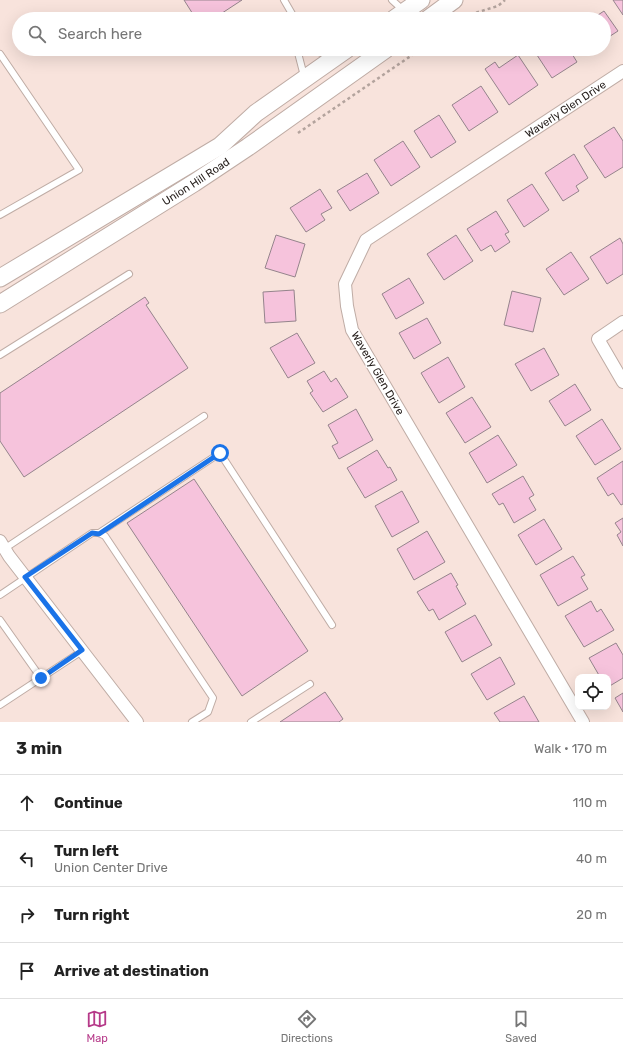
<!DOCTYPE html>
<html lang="en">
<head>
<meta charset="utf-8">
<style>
  :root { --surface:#fff; --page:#f6f6f6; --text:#222; --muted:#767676; --line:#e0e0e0; --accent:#b63989 }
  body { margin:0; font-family:Rubik,sans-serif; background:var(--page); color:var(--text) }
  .controls { position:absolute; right:12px; bottom:12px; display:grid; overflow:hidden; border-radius:8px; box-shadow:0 4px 16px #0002 }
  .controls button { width:36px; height:36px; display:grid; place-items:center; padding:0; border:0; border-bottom:1px solid var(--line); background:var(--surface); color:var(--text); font:20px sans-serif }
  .stop { position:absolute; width:12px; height:12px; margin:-9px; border:3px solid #1a73e8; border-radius:50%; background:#fff }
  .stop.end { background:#1a73e8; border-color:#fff; box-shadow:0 1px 4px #0008 }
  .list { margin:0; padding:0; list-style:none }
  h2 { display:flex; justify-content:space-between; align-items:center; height:52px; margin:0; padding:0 16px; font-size:17px }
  h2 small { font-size:13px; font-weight:400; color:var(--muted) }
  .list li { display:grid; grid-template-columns:26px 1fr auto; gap:12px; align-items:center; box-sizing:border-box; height:56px; padding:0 16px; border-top:1px solid var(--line) }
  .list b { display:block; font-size:15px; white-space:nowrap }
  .list p { margin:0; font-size:13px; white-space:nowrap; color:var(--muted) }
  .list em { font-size:13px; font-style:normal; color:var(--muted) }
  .icon { flex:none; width:22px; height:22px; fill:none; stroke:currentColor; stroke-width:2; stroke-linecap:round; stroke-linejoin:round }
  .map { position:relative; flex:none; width:623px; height:722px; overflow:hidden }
  .search { position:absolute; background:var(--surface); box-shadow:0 4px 16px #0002; left:12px; right:12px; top:12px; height:44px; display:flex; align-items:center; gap:10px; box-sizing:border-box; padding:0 14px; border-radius:22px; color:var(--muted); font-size:15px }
  .sheet { height:276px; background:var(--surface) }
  nav { display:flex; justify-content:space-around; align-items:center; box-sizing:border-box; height:56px; border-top:1px solid var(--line); background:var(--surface); font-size:11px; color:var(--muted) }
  nav a { display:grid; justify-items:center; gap:2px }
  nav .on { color:var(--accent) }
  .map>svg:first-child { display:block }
  .building { fill:#f6c3dc; stroke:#95848c }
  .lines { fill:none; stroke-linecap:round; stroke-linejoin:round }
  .lane-casing { stroke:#bfaca5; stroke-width:8 }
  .street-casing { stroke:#bfaca5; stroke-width:14 }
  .secondary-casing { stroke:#bfaca5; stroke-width:19 }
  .path { stroke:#b3a39d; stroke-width:2.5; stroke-dasharray:3 3; stroke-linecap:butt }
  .lane { stroke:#fff; stroke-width:6 }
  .street { stroke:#fff; stroke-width:12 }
  .secondary { stroke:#fff; stroke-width:17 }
  .route { stroke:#1a73e8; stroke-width:5 }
  .labels { text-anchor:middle; stroke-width:3; stroke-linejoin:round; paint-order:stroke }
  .street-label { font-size:11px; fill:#221b18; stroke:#fff }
</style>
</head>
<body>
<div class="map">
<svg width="623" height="722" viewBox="0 0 623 722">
  <rect width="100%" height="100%" fill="#f8e3dc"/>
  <g class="building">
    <polygon points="184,0 242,0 213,19 196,19"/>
    <polygon points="613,0 623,0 623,15"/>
    <polygon points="604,11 618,31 604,40 604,19 592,19"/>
    <polygon points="539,49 569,49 577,62 552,78 535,52"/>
    <polygon points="518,55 538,85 509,105 485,69 495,62 499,68"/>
    <polygon points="481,86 498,112 469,131 452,105"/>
    <polygon points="439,115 456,142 431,158 414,131"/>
    <polygon points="614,127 623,141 623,167 605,178 584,146"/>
    <polygon points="403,141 420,167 391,186 374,160"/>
    <polygon points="574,154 588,178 576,186 579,191 563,201 545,173"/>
    <polygon points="367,173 379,193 350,211 337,191"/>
    <polygon points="532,184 549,210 524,227 507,200"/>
    <polygon points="320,189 332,208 321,214 325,220 306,232 290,208"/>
    <polygon points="496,211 509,232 505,234 510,242 495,252 491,245 481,251 467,229"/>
    <polygon points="276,235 305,244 295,277 265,268"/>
    <polygon points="456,235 473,261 444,280 427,254"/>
    <polygon points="620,238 623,244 623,274 607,284 590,257"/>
    <polygon points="571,252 589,279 564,295 546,269"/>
    <polygon points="409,278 424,303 396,319 382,294"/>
    <polygon points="294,290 296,321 265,323 263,292"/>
    <polygon points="512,291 541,298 533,332 504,325"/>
    <polygon points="145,297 149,303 146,305 188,368 24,477 0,441 0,393"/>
    <polygon points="427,318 441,343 414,359 399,333"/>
    <polygon points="297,333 315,363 288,378 270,348"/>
    <polygon points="544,348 559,375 531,391 515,364"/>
    <polygon points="448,357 465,387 439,403 421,373"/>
    <polygon points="324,371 331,382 336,378 348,397 323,412 310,393 313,391 307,381"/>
    <polygon points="575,384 591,410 565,426 549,401"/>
    <polygon points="472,397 491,427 465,443 446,413"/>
    <polygon points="356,409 373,440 339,459 332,446 338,443 328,425"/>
    <polygon points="602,419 621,449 595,465 576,436"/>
    <polygon points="498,435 517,465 487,483 469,453"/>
    <polygon points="377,450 388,468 390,467 397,480 365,498 347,468"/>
    <polygon points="623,461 623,504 621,505 613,493 608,496 597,478"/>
    <polygon points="523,476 534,495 529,498 536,510 514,523 503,503 499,505 492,494"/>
    <polygon points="194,479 308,651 242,696 127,523"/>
    <polygon points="402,491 419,522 392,537 375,506"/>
    <polygon points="623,518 623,546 617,535 621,532 615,523"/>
    <polygon points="544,519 562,549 536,565 518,535"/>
    <polygon points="427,531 445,562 414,580 397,549"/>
    <polygon points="573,556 585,575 581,577 588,589 558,606 540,575"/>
    <polygon points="451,573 458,585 456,586 466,604 439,620 433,609 429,611 417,592"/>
    <polygon points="591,601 597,612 601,609 614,630 584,647 565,616"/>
    <polygon points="475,615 492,645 462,662 445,632"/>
    <polygon points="616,643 623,655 623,678 608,687 608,677 600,677 589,658"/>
    <polygon points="500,657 515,684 487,700 471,674"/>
    <polygon points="325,692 343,719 339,722 280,722"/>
    <polygon points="623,693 623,712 615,698"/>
    <polygon points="524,696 539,722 500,722 494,713"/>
  </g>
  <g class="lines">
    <defs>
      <g id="lane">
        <polyline points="284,0 295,19"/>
        <polyline points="392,0 404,11"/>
        <polyline points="297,49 304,76"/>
        <polyline points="316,49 319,52 331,57"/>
        <polyline points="0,54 79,170 0,215"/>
        <polyline points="0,355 129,274"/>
        <polyline points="99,533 220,453 332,625"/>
        <polyline points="4,549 204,416"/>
        <polyline points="0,595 92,533 99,533 105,536 213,698 208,712 192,722"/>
        <polyline points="0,620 41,678 82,651"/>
        <polyline points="0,705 41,678"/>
        <polyline points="251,722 310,684"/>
      </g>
      <g id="street">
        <polyline points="623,322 598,339 623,382"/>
        <polyline points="0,541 9,556 137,722"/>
        <path id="s1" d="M583,722l-231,-392 -5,-24 -2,-22 21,-44 257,-169"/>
      </g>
      <g id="secondary">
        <polyline points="394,19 421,0"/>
        <polyline points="428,19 454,0"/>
        <polyline points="0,278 220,146 256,113 347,49"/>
        <path id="s2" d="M0,304l194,-121 54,-36 138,-98"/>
      </g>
    </defs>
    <use href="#lane" class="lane-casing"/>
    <use href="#street" class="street-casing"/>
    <use href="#secondary" class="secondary-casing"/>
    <g class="path">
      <polyline points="466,19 475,13 498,6 505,0"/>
      <polyline points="298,133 421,49"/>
    </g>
    <use href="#lane" class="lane"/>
    <use href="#street" class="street"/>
    <use href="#secondary" class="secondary"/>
  </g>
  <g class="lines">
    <polyline class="route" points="41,678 82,650 25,577 92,533 99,534 220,453"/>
  </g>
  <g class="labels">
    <g class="street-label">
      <text dy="4" stroke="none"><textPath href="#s1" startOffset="789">Waverly Glen Drive</textPath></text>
      <text dy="4" stroke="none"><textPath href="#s2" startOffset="231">Union Hill Road</textPath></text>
      <text transform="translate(378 373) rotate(60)" y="4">Waverly Glen Drive</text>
    </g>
  </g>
</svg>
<div class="controls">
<button><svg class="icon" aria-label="locate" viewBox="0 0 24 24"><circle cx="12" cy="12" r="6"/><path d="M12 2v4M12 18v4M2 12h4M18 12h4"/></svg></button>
</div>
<div class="stop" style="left:220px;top:453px"></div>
<div class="stop end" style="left:41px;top:678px"></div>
<div class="search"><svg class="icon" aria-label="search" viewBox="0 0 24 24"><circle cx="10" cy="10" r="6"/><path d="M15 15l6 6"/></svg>Search here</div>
</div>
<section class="sheet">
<h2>3 min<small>Walk · 170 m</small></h2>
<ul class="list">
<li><svg class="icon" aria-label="ahead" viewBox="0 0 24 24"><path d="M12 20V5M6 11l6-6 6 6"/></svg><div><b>Continue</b></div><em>110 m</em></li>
<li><svg class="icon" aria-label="left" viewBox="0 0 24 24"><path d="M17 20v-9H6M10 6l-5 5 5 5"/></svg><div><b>Turn left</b><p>Union Center Drive</p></div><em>40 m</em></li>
<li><svg class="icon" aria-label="right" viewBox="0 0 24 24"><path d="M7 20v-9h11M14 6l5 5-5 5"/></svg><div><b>Turn right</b></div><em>20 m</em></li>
<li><svg class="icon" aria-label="arrive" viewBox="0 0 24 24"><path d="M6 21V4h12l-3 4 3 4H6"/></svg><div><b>Arrive at destination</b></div></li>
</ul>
</section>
<nav>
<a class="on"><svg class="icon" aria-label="map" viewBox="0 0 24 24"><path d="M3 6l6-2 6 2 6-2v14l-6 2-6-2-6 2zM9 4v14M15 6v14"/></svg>Map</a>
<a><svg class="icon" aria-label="directions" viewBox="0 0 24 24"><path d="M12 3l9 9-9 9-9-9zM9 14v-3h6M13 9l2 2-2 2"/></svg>Directions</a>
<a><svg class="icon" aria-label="saved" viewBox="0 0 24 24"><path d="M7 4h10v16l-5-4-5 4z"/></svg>Saved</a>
</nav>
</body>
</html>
